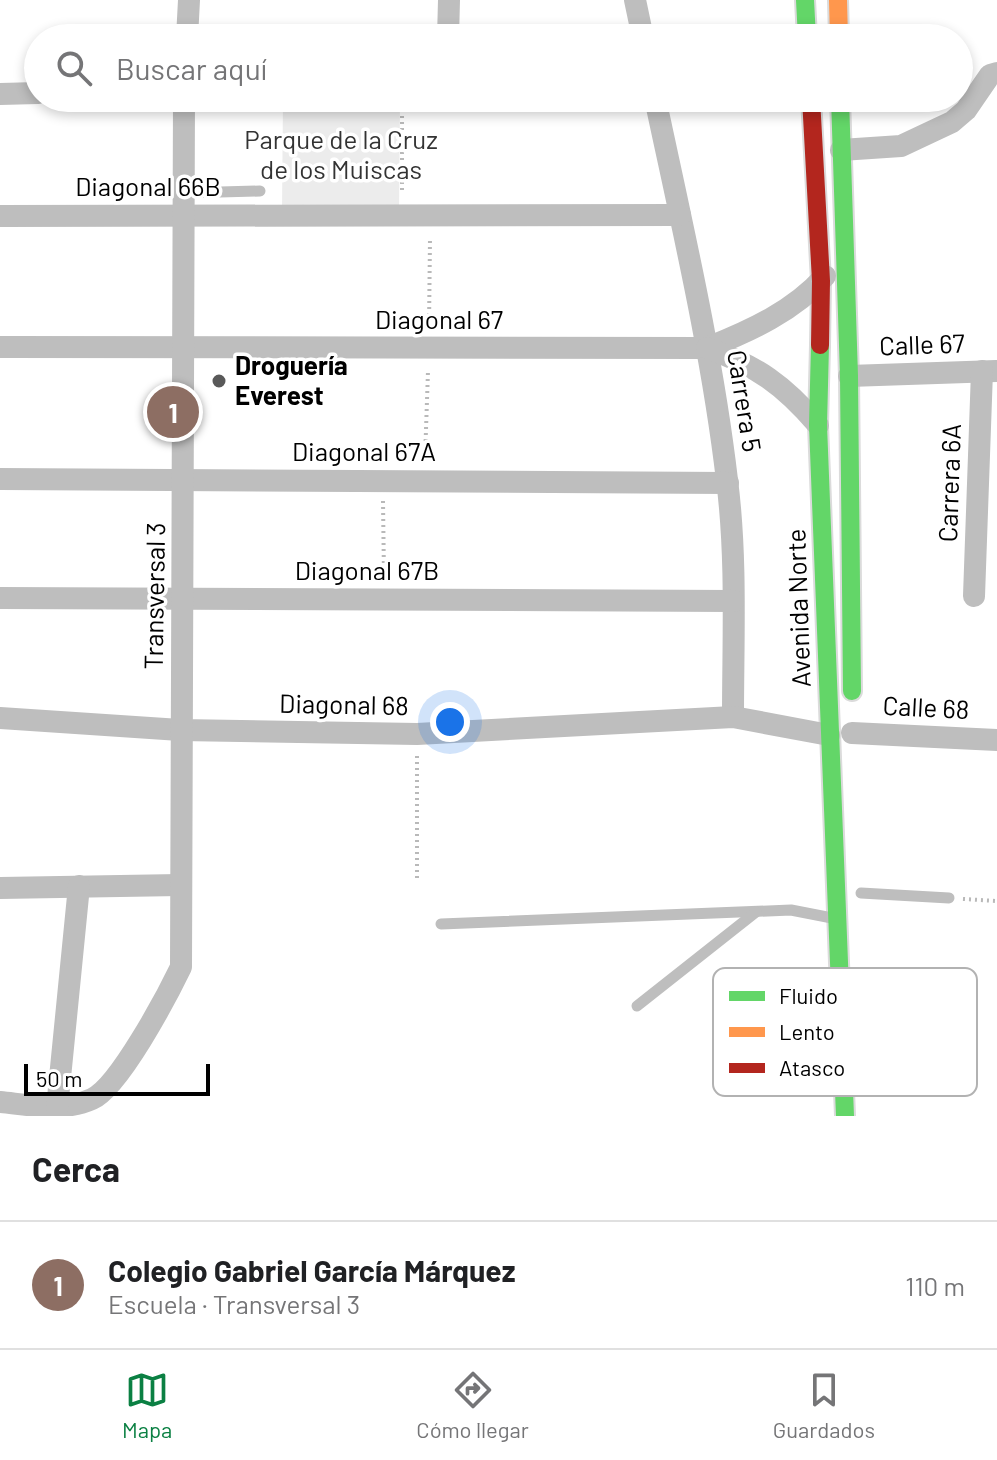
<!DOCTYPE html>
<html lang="es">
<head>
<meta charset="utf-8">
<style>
  :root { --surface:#fff; --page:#f6f6f6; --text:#202124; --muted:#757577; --line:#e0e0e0; --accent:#0b8043 }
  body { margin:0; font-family:Barlow,sans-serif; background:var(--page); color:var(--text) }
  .scale { position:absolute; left:24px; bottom:20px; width:186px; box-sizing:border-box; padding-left:8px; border:4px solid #000; border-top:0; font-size:22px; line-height:28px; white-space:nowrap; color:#000; -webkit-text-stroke:6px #fff; paint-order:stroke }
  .you { position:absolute; left:450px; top:722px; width:28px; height:28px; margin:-20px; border:6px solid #fff; border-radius:50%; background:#1a73e8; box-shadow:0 0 0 12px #1a73e833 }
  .badge { display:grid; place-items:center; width:52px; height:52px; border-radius:50%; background:var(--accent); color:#fff; font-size:26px; font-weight:700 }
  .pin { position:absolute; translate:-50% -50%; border:4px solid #fff; box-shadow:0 2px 8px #0006 }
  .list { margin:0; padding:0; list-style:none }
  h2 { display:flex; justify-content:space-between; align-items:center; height:104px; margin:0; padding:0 32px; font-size:34px }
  h2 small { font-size:26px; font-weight:400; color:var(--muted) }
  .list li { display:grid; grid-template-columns:52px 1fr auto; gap:24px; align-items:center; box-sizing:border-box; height:128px; padding:0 32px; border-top:2px solid var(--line) }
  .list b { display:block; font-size:30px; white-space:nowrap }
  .list p { margin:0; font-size:26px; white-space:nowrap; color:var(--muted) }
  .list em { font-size:26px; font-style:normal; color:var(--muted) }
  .icon { flex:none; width:44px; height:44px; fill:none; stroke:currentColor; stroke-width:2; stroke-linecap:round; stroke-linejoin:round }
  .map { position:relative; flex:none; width:997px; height:1116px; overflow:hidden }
  .search { position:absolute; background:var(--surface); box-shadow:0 4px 12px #0003; left:24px; right:24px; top:24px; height:88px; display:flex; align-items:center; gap:20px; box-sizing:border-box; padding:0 28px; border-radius:44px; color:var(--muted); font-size:30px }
  .sheet { height:232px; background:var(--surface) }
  nav { display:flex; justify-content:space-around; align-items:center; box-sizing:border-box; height:112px; border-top:2px solid var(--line); background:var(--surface); font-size:22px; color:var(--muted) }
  nav a { display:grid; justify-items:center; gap:4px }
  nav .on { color:var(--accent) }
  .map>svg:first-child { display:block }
  .green { fill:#ececec }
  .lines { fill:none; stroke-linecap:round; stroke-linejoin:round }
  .fast-casing { stroke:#dbdbdb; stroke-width:22 }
  .slow-casing { stroke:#dbdbdb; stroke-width:22 }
  .jam-casing { stroke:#dbdbdb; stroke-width:22 }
  .path { stroke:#b9b9b9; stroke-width:4; stroke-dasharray:2 4; stroke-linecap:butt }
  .lane { stroke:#bebebe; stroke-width:11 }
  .street { stroke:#bebebe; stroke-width:22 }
  .fast { stroke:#63d668; stroke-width:18 }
  .slow { stroke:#ff974d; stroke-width:18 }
  .jam { stroke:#b3261e; stroke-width:18 }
  .poi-dot { fill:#595959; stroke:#fff; stroke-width:3 }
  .labels { text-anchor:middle; stroke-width:7; stroke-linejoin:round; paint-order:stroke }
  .park-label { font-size:26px; fill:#333; stroke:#fff }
  .street-label { font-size:26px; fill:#000; stroke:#fff }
  .poi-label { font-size:26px; font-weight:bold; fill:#000; stroke:#fff; text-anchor:start }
  .key { fill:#fff; stroke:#b2b2b2; stroke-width:2 }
  .key-label { font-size:22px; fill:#000 }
</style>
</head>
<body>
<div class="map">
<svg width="997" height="1116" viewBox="0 0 997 1116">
  <rect width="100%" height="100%" fill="#fff"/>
  <polygon class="green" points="283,98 400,98 399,214 282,212"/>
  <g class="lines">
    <defs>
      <g id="fast">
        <polyline points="805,0 807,38"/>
        <polyline points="840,98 849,376 852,691"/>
        <polyline points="820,345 818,425 845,1116"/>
      </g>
      <polyline id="slow" points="838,0 839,38"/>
      <polyline id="jam" points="811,98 821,281 820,345"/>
    </defs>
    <use href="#fast" class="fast-casing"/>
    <use href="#slow" class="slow-casing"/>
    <use href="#jam" class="jam-casing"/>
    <g class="path">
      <polyline points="402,98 402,192"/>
      <polyline points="429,327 430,239"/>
      <polyline points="425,459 428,371"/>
      <polyline points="383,501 384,577"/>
      <polyline points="417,878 417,756"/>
      <polyline points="963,899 997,901"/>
    </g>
    <g class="lane">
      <polyline points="184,193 260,191"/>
      <polyline points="861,893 949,898"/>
      <polyline points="441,924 791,910 832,918"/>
      <polyline points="637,1006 756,912"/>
    </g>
    <g class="street">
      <polyline points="635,0 643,38"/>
      <polyline points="187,38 189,0"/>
      <polyline points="448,38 449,0"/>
      <polyline points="0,94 38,93"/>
      <polyline points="620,98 655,99"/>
      <path d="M655,98c27,127 57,254 72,382 10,78 6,159 6,237"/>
      <polyline points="841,150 901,146 952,122 966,110 990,75 997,73"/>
      <polyline points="0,216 680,215"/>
      <path d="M0,347l707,1c43,-17 87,-37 118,-72"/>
      <path d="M707,348c50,18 77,37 111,77"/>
      <polyline points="849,376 996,371"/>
      <polyline points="0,479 728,483"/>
      <polyline points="974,596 982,371"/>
      <polyline points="0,598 733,601"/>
      <polyline points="0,718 180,730 417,734 733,717 829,735"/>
      <polyline points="852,733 997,740"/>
      <polyline points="0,888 180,885"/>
      <path d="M0,1102c30,3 63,10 92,-3 27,-12 75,-103 89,-132l3,-869"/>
      <polyline points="57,1108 79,886"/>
    </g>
    <use href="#fast" class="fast"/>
    <use href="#slow" class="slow"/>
    <use href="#jam" class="jam"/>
  </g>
  <circle class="poi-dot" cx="219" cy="381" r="8"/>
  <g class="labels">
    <g class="park-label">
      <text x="341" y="149">Parque de la Cruz<tspan x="341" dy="30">de los Muiscas</tspan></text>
    </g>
    <g class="street-label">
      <text x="148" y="196">Diagonal 66B</text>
      <text x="439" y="329">Diagonal 67</text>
      <text transform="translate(922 345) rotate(-2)" y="9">Calle 67</text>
      <text transform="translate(744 401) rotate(81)" y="9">Carrera 5</text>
      <text x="364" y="461">Diagonal 67A</text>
      <text transform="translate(950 483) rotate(-88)" y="9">Carrera 6A</text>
      <text x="367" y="580">Diagonal 67B</text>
      <text transform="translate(155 596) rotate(-89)" y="9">Transversal 3</text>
      <text transform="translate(799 608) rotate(-92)" y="9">Avenida Norte</text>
      <text transform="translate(344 705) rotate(1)" y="9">Diagonal 68</text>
      <text transform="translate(926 708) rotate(3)" y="9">Calle 68</text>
    </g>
    <g class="poi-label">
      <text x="235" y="375">Droguería<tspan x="235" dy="30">Everest</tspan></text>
    </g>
  </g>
  <rect x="713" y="968" width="264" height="128" rx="12" class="key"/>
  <rect x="729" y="991" width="36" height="10" fill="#63d668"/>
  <rect x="729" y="1027" width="36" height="10" fill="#ff974d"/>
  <rect x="729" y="1063" width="36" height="10" fill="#b3261e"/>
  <g class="key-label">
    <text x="779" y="1004">Fluido</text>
    <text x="779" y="1040">Lento</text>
    <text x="779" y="1076">Atasco</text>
  </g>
</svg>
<div class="scale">50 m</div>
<div class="you"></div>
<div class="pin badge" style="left:173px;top:412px;background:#8d6e63">1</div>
<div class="search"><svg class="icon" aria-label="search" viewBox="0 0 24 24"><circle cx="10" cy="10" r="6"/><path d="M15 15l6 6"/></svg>Buscar aquí</div>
</div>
<section class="sheet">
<h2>Cerca<small></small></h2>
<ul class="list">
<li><span class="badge" style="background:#8d6e63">1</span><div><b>Colegio Gabriel García Márquez</b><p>Escuela · Transversal 3</p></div><em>110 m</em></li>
</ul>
</section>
<nav>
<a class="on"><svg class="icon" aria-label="map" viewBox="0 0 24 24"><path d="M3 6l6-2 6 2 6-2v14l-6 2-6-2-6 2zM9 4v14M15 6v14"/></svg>Mapa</a>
<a><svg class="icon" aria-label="directions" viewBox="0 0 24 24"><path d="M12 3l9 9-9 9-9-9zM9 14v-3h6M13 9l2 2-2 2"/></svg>Cómo llegar</a>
<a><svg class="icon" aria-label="saved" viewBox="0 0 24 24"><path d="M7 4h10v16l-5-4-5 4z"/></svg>Guardados</a>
</nav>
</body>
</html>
